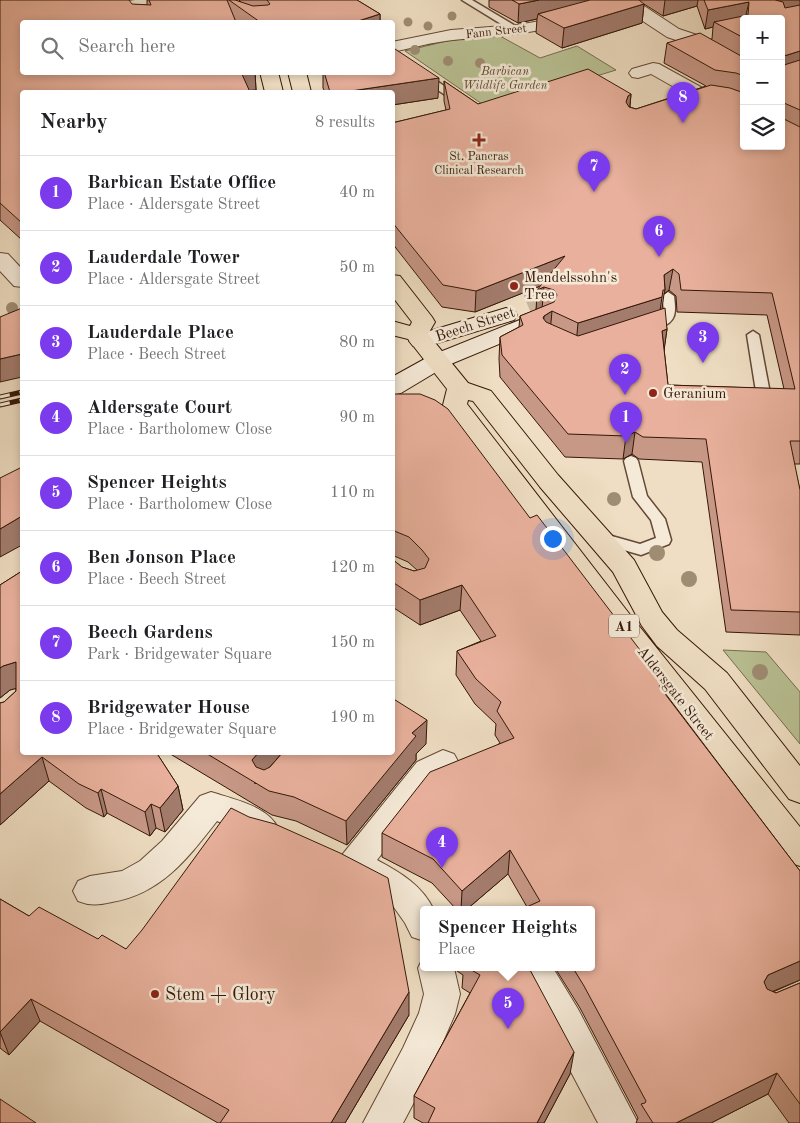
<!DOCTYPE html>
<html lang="en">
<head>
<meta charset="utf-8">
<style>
  :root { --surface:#fff; --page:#f2f2f2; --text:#202124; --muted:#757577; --line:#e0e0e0; --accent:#7c3aed }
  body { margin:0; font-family:"Old Standard TT",serif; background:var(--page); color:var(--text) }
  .controls { position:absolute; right:15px; top:15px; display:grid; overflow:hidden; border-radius:5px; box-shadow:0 2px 8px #0003 }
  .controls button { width:45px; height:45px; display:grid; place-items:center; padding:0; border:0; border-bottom:1px solid var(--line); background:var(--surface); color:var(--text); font:25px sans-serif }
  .you { position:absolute; left:552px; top:538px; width:18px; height:18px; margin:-12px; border:4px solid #fff; border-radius:50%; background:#1a73e8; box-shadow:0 0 0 8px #1a73e833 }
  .badge { display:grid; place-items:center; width:32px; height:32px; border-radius:50%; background:var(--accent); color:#fff; font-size:16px; font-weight:700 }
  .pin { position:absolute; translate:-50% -41px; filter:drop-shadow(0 1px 2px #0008) }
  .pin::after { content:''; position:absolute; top:26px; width:18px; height:15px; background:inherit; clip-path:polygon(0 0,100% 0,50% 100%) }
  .popup { position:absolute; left:420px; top:906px; width:175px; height:65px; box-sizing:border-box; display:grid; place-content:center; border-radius:5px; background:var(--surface); filter:drop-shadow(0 1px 4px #0005); font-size:16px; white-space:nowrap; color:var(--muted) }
  .popup b { font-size:19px; color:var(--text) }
  .popup::after { content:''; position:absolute; left:50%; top:100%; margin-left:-10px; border:10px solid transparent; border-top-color:var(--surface) }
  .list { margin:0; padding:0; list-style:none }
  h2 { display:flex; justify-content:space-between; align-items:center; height:65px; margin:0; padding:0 20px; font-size:21px }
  h2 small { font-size:16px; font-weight:400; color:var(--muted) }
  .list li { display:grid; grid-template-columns:32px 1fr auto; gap:15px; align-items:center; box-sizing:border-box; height:75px; padding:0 20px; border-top:1px solid var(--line) }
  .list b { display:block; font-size:19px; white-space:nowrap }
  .list p { margin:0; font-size:16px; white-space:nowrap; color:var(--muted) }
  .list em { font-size:16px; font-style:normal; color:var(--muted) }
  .icon { flex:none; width:28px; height:28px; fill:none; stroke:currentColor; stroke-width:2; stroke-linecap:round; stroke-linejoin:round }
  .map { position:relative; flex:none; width:800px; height:1123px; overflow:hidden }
  .search { position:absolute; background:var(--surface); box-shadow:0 2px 8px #0003; left:20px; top:20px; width:375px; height:55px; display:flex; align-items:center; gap:12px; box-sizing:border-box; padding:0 18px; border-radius:5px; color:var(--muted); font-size:19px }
  .panel { position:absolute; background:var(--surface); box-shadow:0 2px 8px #0003; left:20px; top:90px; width:375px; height:665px; border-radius:5px }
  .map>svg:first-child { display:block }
  .green { fill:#b9c194; stroke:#776c4e }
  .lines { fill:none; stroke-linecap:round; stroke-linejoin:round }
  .secondary-tunnel { stroke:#cab69d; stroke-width:25; stroke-dasharray:25 12; stroke-linecap:butt }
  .lane-casing { stroke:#644936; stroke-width:3 }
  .street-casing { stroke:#644936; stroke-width:2 }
  .secondary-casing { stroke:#351707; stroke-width:2 }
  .primary-casing { stroke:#351707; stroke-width:2 }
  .lane { fill:#f5ead8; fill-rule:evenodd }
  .street { fill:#f5ead8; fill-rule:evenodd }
  .secondary { fill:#f5ead8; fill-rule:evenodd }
  .primary { fill:#efdec3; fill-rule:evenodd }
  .rail-casing { stroke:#351707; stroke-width:5 }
  .rail { stroke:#f5ead8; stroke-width:3; stroke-dasharray:10; stroke-linecap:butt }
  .tree { fill:#9f8d73 }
  .wall { fill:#c89887; stroke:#351707; fill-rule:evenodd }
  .shaded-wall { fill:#a37c6e; stroke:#351707 }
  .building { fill:#e9b19d; stroke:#351707; fill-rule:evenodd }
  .poi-dot { fill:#8f2418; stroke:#f5ead8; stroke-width:2 }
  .labels { text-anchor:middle; stroke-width:5; stroke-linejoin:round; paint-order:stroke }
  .far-street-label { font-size:12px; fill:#351707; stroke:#f5ead8 }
  .far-park-label { font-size:12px; font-style:italic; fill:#5d4a31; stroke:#f5ead8 }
  .far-poi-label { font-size:12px; fill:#351707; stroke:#f5ead8 }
  .shield { fill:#f5ead8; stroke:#6f5646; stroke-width:1 }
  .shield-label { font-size:14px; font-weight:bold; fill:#351707 }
  .poi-label { font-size:15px; fill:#351707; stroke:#f5ead8; text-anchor:start }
  .street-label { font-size:15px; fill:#351707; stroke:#f5ead8 }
  .near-poi-label { font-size:18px; fill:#351707; stroke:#f5ead8; text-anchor:start }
</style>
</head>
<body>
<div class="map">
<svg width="800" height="1123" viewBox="0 0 800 1123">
  <rect width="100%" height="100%" fill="#efdec3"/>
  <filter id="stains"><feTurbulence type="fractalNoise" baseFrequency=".004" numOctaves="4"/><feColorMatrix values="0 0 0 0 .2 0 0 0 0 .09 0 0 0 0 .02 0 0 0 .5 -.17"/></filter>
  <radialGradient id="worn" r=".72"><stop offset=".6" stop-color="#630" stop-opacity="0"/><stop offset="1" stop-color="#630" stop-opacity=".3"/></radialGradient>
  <g class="green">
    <polygon points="500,36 540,58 577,46 616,70 577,82 501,117 405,51 451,40"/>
    <polygon points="723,650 766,652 800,692 800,744"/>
  </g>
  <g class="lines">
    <polyline class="secondary-tunnel" points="528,306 571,289"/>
    <defs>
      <g id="lane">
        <polygon points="462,0 472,0 522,30 517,33 514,32"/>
        <polygon points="392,52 395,53 465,100 460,103 456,102 392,60"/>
        <path d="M668,292l6,4c2,16 3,26 -15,32 -5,1 -10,3 -15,2l-2,-3 2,-3 16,-4 4,-10 -2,-14z"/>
        <polygon points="753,331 759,335 772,404 765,408 758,404 747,335"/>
        <polygon points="631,456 636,458 638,461 647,496 665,519 671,540 669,544 641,555 596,542 594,538 596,534 601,533 640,544 656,538 651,520 633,497 624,461 626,458"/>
      </g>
      <g id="street">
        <polygon points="135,0 171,0 169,3 145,8 152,22 136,22 127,5 129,1"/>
        <polygon points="619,0 635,0 679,29 697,35 744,62 744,75 738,74 685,43 667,37 620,6"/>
        <path d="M573,11l6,1 2,4 -2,4c-42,14 -82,16 -126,20 -20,2 -41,8 -61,12v-10l59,-12 66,-5 29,-5z"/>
        <polygon points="653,63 659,64 708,91 732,95 744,100 744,114 727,106 697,100 651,74 638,78 632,77 629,73 632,69"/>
        <polygon points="0,253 8,254 22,269 22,287 14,286 0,271"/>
        <path d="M443,750l11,4 5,9 -5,9 -15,8 -62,80c24,13 45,25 57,50h-10v31l-12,-4 -7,-14 -12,-17 -18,-13 -33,-18 -5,-10 5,-10 75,-93z"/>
        <path d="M211,792c22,7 57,14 67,36l-4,10 -12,4 -45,-21c-29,37 -56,73 -105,81 -13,3 -22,4 -34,-1l-5,-10 5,-10 12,-5 32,-5 18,-10 22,-20 38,-45z"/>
        <polygon points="424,956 424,968 454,968 460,994 455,1014 429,1074 403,1123 363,1123 403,1048 419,1013 424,994 418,968"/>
        <polygon points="516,968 553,968 578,1009 638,1123 598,1123"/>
      </g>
      <g id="secondary">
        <polygon points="506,308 514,310 517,315 514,320 421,348 413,346 409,341 413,336"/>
        <polygon points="542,311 550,313 553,318 550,323 446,366 401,393 392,395 392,377 430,356"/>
      </g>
      <g id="primary">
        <polygon points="260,72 278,72 283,92 265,92"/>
        <polygon points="288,72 306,72 311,92 293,92"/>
        <polygon points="392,275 400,276 432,317 435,322 428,334 468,383 491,391 558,475 634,560 662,612 677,630 727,673 800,766 800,803 789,799 705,689 657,646 642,626 613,572 540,487 473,401 468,400 467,404 631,616 800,827 800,866 788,862 611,630 446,410 443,405 447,389 408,339 392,335 392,321 410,326 412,322 392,296"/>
      </g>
    </defs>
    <use href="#lane" class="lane-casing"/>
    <use href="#street" class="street-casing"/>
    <use href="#secondary" class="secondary-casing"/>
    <use href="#primary" class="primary-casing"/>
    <use href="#lane" class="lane"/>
    <use href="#street" class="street"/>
    <use href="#secondary" class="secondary"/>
    <use href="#primary" class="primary"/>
    <defs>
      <g id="rail">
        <polyline points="0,397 22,392"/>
        <polyline points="0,405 22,400"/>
      </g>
    </defs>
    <use href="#rail" class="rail-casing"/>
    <use href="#rail" class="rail"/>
  </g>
  <g class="tree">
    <circle cx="452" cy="16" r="4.5"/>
    <circle cx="408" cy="22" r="4.5"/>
    <circle cx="428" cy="26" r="4.5"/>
    <circle cx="415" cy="50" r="5"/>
    <circle cx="448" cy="61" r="5"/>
    <circle cx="480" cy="63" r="5"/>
    <circle cx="472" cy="82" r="5"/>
    <circle cx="12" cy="308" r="6"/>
    <circle cx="614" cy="499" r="7"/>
    <circle cx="657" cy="553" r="8"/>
    <circle cx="689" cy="579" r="8"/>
    <circle cx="760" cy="672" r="8"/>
  </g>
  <g class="wall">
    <polygon points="0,0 147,5 147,0 235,0 241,2 239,0 357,0 380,14 380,22 22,22 164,74 178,73 177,72 255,72 256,90 249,90 22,92 22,240 0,220"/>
    <path d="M489,0h311v464h-6l6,26v145l-74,-3 -24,-170 -63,-3 -7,-5 -9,5 -58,-2 -65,-80 -1,-18 1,-22 19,-10 1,-11 16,-6 4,-24 -65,26 -33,-5 -50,-64v-120l54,-13 -2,-9v-20l34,23 153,-10 -1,13 6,2 70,-23 -42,-23 3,-20 45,-4 1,-12 -8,2 -8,-23 -34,10 -19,-12 -2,19 -80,25 -26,-15 1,-14 -19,4 -29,-16zM744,19l37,127h-37zM669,290l7,6 1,16 90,3 17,74 -116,-4 -4,-36 3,-20 -5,-20 2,-15z"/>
    <polygon points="323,72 392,72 438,98 392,105 392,92 325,92 323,88"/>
    <polygon points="392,394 530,518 666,684 665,693 800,871 800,980 773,992 776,993 800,983 800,1123 789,1123 768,1094 711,1123 636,1123 638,1118 580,1008 555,968 592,968 527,907 508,874 466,910 457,910 432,883 382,857 382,833 500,743 495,735 496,724 475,704 456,675 457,651 481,641 460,610 420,625 394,608 392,559 402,567 414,571 417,570 408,562 392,555"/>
    <polygon points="22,571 22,752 156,752 178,786 183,810 165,832 156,828 150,836 107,813 104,817 86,808 49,781 0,825 0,703 4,702 16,691 16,688 10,690 0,698 0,585"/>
    <polygon points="426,744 416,754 416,760 347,845 296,821 272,815 167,752 283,752"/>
    <polygon points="0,899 29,916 126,949 409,1015 345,1123 218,1123 40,1021 9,1055 0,1048"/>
    <polygon points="456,968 529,968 570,1074 544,1123 423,1123 414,1118 414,1096 470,993 462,988 463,975 457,971"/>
  </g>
  <g class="shaded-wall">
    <polygon points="539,0 597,0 538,14 537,19 518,23 519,4"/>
    <polygon points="665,0 698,0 697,6 663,16"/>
    <polygon points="775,0 800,0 800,10 775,14"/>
    <polygon points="749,2 745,19 714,22 713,27 705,29 708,10"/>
    <polygon points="644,4 642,23 562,48 564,28"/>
    <polygon points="380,14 380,22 355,22"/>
    <polygon points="800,51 800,70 781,75 784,56"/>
    <polygon points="241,72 255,72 256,90 242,91"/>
    <polygon points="439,78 438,98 392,105 392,92 344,92"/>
    <polygon points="631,94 629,114 626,102 628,96"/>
    <polygon points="565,256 563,277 475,312 476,291"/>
    <polygon points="673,269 669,290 664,294 665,290 664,275"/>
    <polygon points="544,287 542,309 536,312 537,290"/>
    <polygon points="662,297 659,318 576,345 578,323"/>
    <polygon points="552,311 550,333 542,337 544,316"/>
    <polygon points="667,329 664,351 662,331"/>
    <polygon points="22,354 22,377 0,382 0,359"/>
    <polygon points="635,432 632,454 623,459 626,436"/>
    <polygon points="22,516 22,545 0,557 0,529"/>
    <polygon points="394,583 394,608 392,609 392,584"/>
    <polygon points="462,585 460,610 420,625 420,600"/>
    <polygon points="16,662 22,687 10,690 0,698 0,668 3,666"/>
    <polygon points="666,684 661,708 659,686"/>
    <polygon points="427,720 426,744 416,754 416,760 347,845 346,821 412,733"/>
    <polygon points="259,752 283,752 255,784 252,760"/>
    <polygon points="42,757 49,781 0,825 0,794"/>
    <polygon points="178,786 183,810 165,832 160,808"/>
    <polygon points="101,789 107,813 104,817 98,793"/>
    <polygon points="151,804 156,828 150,836 145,812"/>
    <polygon points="510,850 508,874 466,910 461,910 462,891"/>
    <polygon points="800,961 800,980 759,997 764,982 768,975"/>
    <polygon points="409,992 409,1015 345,1123 331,1123"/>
    <polygon points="31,999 40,1021 9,1055 0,1032"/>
    <polygon points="574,1052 570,1074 544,1123 537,1123"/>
    <polygon points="777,1073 768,1094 711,1123 676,1123"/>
  </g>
  <g class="building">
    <polygon points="0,0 129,0 132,4 151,5 149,0 227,0 236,22 22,22 22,72 163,72 164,74 186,73 185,72 241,72 250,92 22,92 22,223 0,203"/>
    <polygon points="229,0 235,0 253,6 268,5 270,4 267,0 357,0 380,14 355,22 357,22 260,22"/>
    <polygon points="512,0 539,0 519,4"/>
    <polygon points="590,0 639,0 644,4 564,28 538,14"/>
    <path d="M704,0h71l8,2 2,6 15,-3v46l-16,5v9l16,-5v50l-16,-7v16l16,8v314h-10l10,49v122l-69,-2 -25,-171 -63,-2 -8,-5 -9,4 -58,-2 -66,-79 -2,-18 23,-12 -3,-9 34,-14 3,-7 -3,-5 -10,-3 -7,3 28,-34 -89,35 -33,-6 -51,-63v-99l58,-14 -6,-28 34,23 110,-35 43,25 -3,2 -2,6 3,5 7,2 75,-24 19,3 14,5v53h37v-127h-37v19l-30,-16 34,-7 1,-13 -41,8zM673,269l6,5 2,16 91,3 23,96 -127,-4 -6,-54 5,-2 -2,-21 -87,28 -32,-14 -3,-4 1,-2 8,-5 26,12 84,-26 1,-7h2l-1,-15z"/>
    <polygon points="700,33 741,56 744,56 744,76 736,73 715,70 667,43"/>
    <polygon points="392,47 439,78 344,92 330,92 324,72 392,72"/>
    <polygon points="22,308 22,354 0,359 0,317"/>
    <polygon points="392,394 420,394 435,400 448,409 530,518 537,515 666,684 659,686 800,871 800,961 768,975 764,982 767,989 776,993 800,983 800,1104 777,1073 676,1123 653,1123 641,1104 645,1103 646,1101 584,986 573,968 592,968 592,910 520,910 540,901 510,850 462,891 433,859 382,833 430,772 514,738 497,711 501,702 476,679 457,651 496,636 462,585 420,600 394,583 392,584 392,559 402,567 414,571 425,568 429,559 422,550 409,537 392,530"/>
    <polygon points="22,467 22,516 0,529 0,478"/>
    <polygon points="22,571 22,752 156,752 178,786 160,808 151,804 145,812 101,789 98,793 79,784 42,757 0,794 0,703 4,702 16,691 16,662 3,666 0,668 0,585"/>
    <polygon points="392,698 427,720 412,733 416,736 346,821 294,797 269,791 204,752 259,752 252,760 256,767 264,770 270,767 283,752 392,752"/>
    <polygon points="231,808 249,817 275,824 340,853 388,878 409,992 331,1123 220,1123 229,1110 31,999 0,1032 0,899 29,916 39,907 98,939 102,935 126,949 142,930"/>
    <polygon points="468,968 529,968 574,1052 537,1123 428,1123 435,1108 414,1096 480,975"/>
    <polygon points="0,1099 36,1123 0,1123"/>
  </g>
  <g class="poi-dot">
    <path d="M476.5 132.5h5v5h5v5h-5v5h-5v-5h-5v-5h5z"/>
    <circle cx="514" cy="286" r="5"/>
    <circle cx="653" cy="393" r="5"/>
    <circle cx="155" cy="994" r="5"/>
  </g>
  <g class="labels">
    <g class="far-street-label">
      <text transform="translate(496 31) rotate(-6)" y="4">Fann Street</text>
    </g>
    <g class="far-park-label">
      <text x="505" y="75">Barbican<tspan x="505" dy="14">Wildlife Garden</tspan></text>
    </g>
    <g class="far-poi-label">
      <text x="479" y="160">St. Pancras<tspan x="479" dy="14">Clinical Research</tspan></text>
    </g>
    <rect class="shield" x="609" y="614.5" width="30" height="23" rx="4"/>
    <g class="shield-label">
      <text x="624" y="631">A1</text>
    </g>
    <g class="poi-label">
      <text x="524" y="282">Mendelssohn's<tspan x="524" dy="17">Tree</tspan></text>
      <text x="663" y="398">Geranium</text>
    </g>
    <g class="street-label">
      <text transform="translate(475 324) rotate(-18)" y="5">Beech Street</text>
      <text transform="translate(676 693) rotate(52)" y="5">Aldersgate Street</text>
    </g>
    <g class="near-poi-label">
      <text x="165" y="1000">Stem + Glory</text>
    </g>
  </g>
  <rect width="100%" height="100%" filter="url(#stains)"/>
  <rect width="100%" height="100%" fill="url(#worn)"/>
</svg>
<div class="controls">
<button>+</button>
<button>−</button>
<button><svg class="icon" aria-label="layers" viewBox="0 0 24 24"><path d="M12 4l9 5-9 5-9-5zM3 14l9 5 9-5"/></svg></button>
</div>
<div class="you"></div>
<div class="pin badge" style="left:626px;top:443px">1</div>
<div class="pin badge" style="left:625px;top:395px">2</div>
<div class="pin badge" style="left:703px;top:363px">3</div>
<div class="pin badge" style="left:442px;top:868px">4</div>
<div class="pin badge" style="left:508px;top:1029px">5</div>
<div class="popup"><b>Spencer Heights</b>Place</div>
<div class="pin badge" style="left:659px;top:257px">6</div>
<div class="pin badge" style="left:594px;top:192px">7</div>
<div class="pin badge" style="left:683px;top:123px">8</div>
<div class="search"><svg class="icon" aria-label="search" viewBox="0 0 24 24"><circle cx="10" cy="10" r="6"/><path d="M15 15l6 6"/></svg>Search here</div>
<section class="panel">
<h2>Nearby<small>8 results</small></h2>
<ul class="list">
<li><span class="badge">1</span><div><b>Barbican Estate Office</b><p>Place · Aldersgate Street</p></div><em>40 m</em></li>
<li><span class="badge">2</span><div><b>Lauderdale Tower</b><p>Place · Aldersgate Street</p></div><em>50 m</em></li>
<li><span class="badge">3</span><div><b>Lauderdale Place</b><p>Place · Beech Street</p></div><em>80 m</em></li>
<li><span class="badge">4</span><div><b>Aldersgate Court</b><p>Place · Bartholomew Close</p></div><em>90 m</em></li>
<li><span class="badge">5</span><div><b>Spencer Heights</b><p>Place · Bartholomew Close</p></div><em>110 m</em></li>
<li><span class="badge">6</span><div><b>Ben Jonson Place</b><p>Place · Beech Street</p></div><em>120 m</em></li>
<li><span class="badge">7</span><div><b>Beech Gardens</b><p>Park · Bridgewater Square</p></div><em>150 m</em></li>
<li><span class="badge">8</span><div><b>Bridgewater House</b><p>Place · Bridgewater Square</p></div><em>190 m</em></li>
</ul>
</section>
</div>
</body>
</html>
